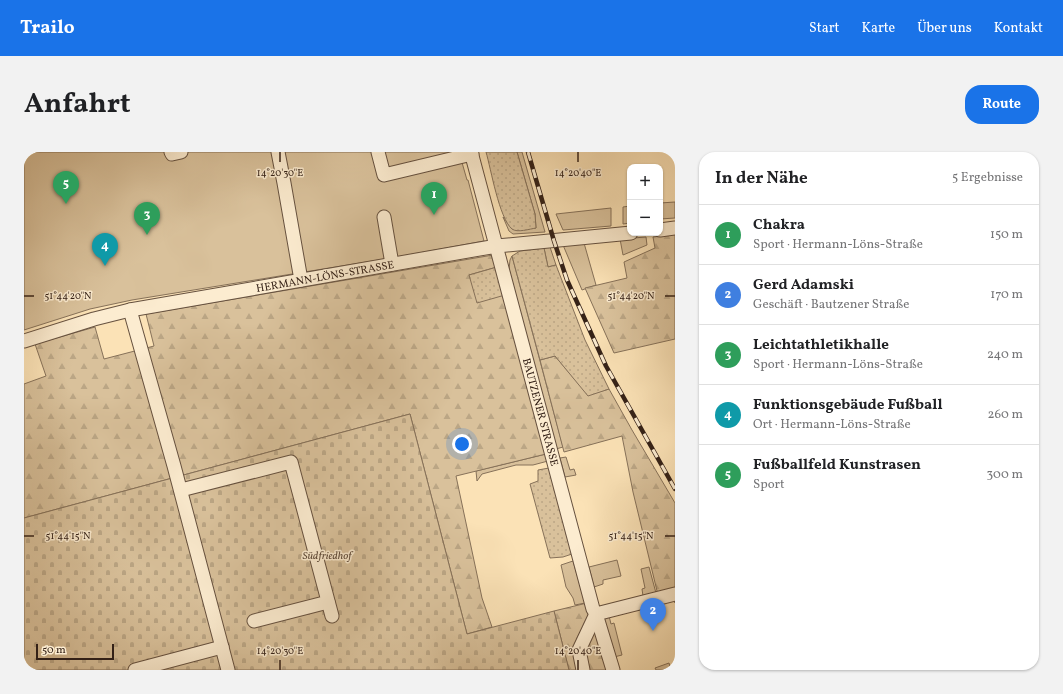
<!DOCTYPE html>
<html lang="de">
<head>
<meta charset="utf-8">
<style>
  :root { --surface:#fff; --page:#f2f2f2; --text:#202124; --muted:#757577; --line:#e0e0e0; --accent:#1a73e8 }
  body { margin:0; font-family:Vollkorn,serif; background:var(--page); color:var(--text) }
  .controls { position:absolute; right:12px; top:12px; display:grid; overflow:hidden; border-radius:8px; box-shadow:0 1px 3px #0004 }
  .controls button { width:36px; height:36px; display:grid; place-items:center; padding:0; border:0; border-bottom:1px solid var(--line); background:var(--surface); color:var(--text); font:20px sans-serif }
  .scale { position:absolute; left:12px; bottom:10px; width:78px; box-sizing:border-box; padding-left:4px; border:2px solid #342117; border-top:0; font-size:11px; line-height:14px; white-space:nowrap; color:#342117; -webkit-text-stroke:3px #fcecd0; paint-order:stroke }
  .you { position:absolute; left:438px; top:292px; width:14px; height:14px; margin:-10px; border:3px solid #fff; border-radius:50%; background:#1a73e8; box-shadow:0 0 0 6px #1a73e833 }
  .badge { display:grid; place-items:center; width:26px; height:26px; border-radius:50%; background:var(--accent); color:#fff; font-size:13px; font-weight:700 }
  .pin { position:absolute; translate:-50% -33px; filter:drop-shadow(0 1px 2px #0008) }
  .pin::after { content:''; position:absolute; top:21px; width:14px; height:12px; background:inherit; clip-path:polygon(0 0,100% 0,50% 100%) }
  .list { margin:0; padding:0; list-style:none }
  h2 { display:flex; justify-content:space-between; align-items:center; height:52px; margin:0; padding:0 16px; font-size:17px }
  h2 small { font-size:13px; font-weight:400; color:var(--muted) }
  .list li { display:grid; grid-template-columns:26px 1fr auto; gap:12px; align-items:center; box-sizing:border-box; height:60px; padding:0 16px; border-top:1px solid var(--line) }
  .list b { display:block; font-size:15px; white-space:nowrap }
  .list p { margin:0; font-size:13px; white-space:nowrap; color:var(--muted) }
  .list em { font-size:13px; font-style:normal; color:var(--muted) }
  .map { position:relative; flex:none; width:651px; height:518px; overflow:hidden; border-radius:16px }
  header { display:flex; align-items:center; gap:24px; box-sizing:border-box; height:56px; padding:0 20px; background:var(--accent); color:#fff }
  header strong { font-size:19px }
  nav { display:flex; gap:22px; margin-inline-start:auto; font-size:14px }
  .intro { display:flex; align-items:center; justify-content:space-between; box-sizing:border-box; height:96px; padding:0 24px }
  h1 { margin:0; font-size:28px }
  .button { padding:10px 18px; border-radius:16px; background:var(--accent); color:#fff; font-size:14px; font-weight:700 }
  main { display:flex; gap:24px; padding:0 24px }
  aside { flex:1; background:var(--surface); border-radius:16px; box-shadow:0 1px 3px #0004 }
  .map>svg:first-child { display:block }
  .grass { fill:#d9c19b; stroke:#867159 }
  .forest { fill:url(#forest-firs); stroke:#867159 }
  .cemetery { fill:url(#cemetery-stones); stroke:#867159 }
  .park { fill:url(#park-dots); stroke:#867159 }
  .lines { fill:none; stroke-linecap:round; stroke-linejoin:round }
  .minor-casing { stroke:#66513f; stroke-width:15 }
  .minor { stroke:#fcecd0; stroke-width:13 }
  .rail-casing { stroke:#342117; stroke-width:4.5 }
  .rail { stroke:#fcecd0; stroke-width:3; stroke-dasharray:9; stroke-linecap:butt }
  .ticks { fill:none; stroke:#342117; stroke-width:1.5 }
  .labels { text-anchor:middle; stroke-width:3; stroke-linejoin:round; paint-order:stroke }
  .street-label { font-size:11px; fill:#342117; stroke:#fcecd0 }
  .park-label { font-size:11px; font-style:italic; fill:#5d4938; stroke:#fcecd0 }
  .ticks-label { font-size:10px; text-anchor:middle; fill:#342117; stroke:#fcecd0; stroke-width:3; stroke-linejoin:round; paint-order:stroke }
</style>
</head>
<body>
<header>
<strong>Trailo</strong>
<nav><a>Start</a><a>Karte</a><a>Über uns</a><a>Kontakt</a></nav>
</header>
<div class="intro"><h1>Anfahrt</h1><a class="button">Route</a></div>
<main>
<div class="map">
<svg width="651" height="518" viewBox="0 0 651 518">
  <defs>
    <pattern id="forest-firs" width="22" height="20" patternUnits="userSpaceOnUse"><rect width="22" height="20" fill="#d9c19b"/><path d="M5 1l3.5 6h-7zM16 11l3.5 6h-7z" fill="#bba685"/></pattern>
    <pattern id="cemetery-stones" width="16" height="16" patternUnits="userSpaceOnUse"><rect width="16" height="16" fill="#d9c19b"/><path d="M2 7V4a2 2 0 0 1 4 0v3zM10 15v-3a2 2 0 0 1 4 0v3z" fill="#bba685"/></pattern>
    <pattern id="park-dots" width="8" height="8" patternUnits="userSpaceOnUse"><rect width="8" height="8" fill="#d9c19b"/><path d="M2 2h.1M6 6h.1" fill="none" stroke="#bba685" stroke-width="1.8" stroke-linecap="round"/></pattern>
  </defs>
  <rect width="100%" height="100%" fill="#fbe2b6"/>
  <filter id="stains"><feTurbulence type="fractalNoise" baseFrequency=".005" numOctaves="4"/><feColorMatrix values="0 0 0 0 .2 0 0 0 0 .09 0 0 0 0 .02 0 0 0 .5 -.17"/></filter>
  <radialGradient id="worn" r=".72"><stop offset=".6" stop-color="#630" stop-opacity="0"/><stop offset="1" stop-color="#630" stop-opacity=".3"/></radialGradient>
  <g class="grass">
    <polygon points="0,0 435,0 443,28 444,28 460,89 373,105 108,148 66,157 0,178"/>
    <polygon points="493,0 498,0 521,80 489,82 485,79 479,65 488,77 512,76 511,62"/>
    <polygon points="651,50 651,66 636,67 636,51"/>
    <polygon points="606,54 606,71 599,72 599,55"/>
    <polygon points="587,56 587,74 539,78 532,62"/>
    <polygon points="622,85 623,93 599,103 596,87"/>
    <polygon points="560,91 572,133 558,138 539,93"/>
    <polygon points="526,95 532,113 524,115 520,96"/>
    <polygon points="488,104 539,295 532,297 485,117 486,108"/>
    <polygon points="522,302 524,309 509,313 492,313 458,322 453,329 452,319"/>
    <polygon points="542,305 546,318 550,317 552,323 541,325 536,306"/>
    <polygon points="593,408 597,424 579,428 579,432 570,435 565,415"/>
    <polygon points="549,409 561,451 551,453 549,446 542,435 537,413"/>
    <polygon points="625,415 632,441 619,444 618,437 621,436 617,417"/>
    <polygon points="585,464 587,472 590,471 598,503 590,505 579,466"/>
    <polygon points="645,511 647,518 632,518 631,516"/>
  </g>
  <g class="forest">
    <polygon points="651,82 651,187 590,201 561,136 603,126 600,110 631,96 629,85"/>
    <polygon points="469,103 473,115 445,123 481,143 522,302 432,324 458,446 468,475 443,482 386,262 0,366 0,232 22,224 11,192 71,175 80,207 130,194 122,162"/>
    <polygon points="531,204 564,243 585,237 608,278 651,351 651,451 646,440 634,443 609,340 598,284 540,300 516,208"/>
    <polygon points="563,451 583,518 545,518 530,459"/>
  </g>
  <polygon class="cemetery" points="386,262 443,482 530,459 545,518 0,518 0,366"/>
  <g class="park">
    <path d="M462,0h31l18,62 1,14c-6,1 -19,5 -24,1 -13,-11 -21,-60 -26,-77z"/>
    <polygon points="520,96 524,115 532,113 561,188 585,237 564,244 531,204 516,208 488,104 496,99"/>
    <polygon points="473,115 481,143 453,151 445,123"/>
    <polygon points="525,316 548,402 539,405 526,406 506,332 514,329 514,318"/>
  </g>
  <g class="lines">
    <defs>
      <g id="minor">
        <polyline points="147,0 148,2 157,0"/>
        <polyline points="254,0 260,31 277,128"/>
        <polyline points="354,0 360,23 448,2"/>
        <polyline points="447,0 569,457 572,462 589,518"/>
        <polyline points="360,65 368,112"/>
        <polyline points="636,78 651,76"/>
        <polyline points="106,158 150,314 204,518"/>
        <polyline points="0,189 70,167 106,158 473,94 607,81"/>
        <polyline points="157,338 267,310 308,464"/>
        <polyline points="230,469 304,450"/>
        <polyline points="111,518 198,495"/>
        <polyline points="559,518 555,498 572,462 651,442"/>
      </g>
    </defs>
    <use href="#minor" class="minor-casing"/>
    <use href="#minor" class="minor"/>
    <defs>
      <polyline id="rail" points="504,0 530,89 543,128 582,214 651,337"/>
    </defs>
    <use href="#rail" class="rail-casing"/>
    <use href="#rail" class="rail"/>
  </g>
  <path class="ticks" d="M256,0v10M554,0v10M0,144h10M641,144h10M0,384h10M641,384h10M256,508v10M554,508v10"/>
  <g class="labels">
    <g class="street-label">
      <text transform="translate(301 124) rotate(-10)" y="4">HERMANN-LÖNS-STRASSE</text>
      <text transform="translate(517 260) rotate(75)" y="4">BAUTZENER STRASSE</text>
    </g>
    <g class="park-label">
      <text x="303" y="407">Südfriedhof</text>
    </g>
  </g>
  <g class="ticks-label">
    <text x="256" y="24">14°20'30"E</text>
    <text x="554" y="24">14°20'40"E</text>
    <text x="44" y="147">51°44'20"N</text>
    <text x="607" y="147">51°44'20"N</text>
    <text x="44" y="387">51°44'15"N</text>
    <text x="607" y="387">51°44'15"N</text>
    <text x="256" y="502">14°20'30"E</text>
    <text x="554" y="502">14°20'40"E</text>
  </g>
  <rect width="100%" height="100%" filter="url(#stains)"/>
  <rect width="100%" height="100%" fill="url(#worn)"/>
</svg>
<div class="controls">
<button>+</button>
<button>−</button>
</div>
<div class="scale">50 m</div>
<div class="you"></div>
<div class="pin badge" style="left:410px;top:63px;background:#2e9e5b">1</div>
<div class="pin badge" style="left:629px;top:479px;background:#3f7fe0">2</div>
<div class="pin badge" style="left:123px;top:83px;background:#2e9e5b">3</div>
<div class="pin badge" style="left:81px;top:114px;background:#0f9aa8">4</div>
<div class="pin badge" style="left:42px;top:52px;background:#2e9e5b">5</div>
</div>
<aside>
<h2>In der Nähe<small>5 Ergebnisse</small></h2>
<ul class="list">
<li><span class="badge" style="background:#2e9e5b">1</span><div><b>Chakra</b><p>Sport · Hermann-Löns-Straße</p></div><em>150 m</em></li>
<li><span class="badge" style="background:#3f7fe0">2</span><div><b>Gerd Adamski</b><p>Geschäft · Bautzener Straße</p></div><em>170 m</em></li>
<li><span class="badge" style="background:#2e9e5b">3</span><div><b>Leichtathletikhalle</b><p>Sport · Hermann-Löns-Straße</p></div><em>240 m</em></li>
<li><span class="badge" style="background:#0f9aa8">4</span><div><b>Funktionsgebäude Fußball</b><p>Ort · Hermann-Löns-Straße</p></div><em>260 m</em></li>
<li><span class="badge" style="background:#2e9e5b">5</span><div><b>Fußballfeld Kunstrasen</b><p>Sport</p></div><em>300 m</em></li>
</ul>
</aside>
</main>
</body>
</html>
